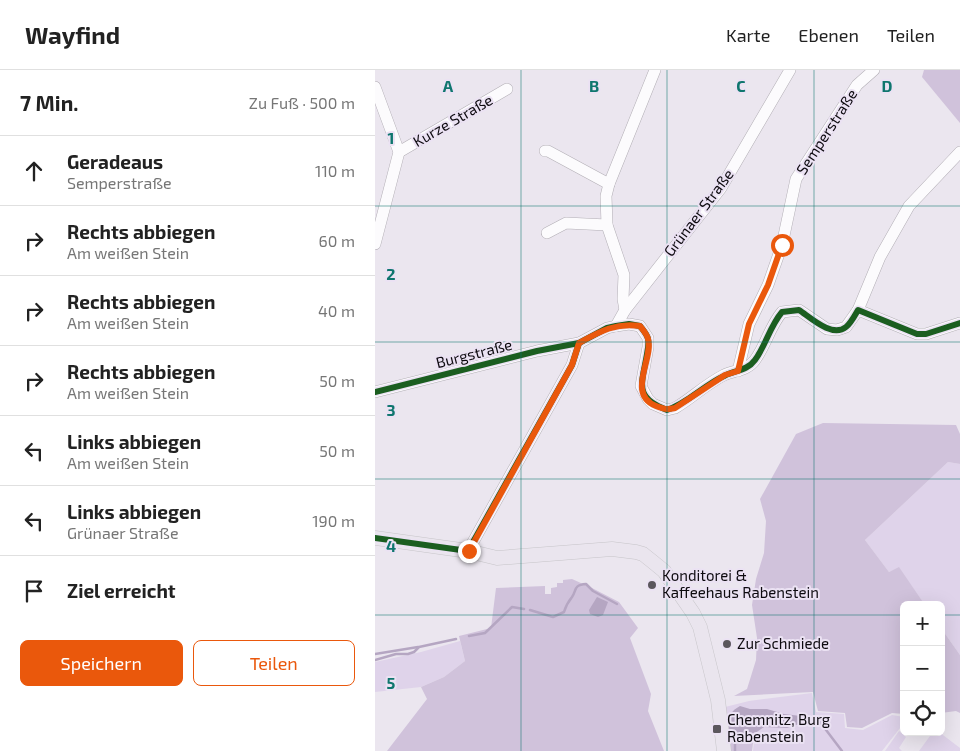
<!DOCTYPE html>
<html lang="de">
<head>
<meta charset="utf-8">
<style>
  :root { --surface:#fff; --page:#f6f6f6; --text:#222; --muted:#767676; --line:#e0e0e0; --accent:#ea580c }
  body { margin:0; font-family:"Exo 2",sans-serif; background:var(--page); color:var(--text) }
  .controls { position:absolute; right:15px; bottom:15px; display:grid; overflow:hidden; border-radius:8px; box-shadow:0 5px 20px #0002 }
  .controls button { width:45px; height:45px; display:grid; place-items:center; padding:0; border:0; border-bottom:1px solid var(--line); background:var(--surface); color:var(--text); font:25px sans-serif }
  .stop { position:absolute; width:15px; height:15px; margin:-11px; border:4px solid #ea580c; border-radius:50%; background:#fff }
  .stop.end { background:#ea580c; border-color:#fff; box-shadow:0 1px 5px #0008 }
  .list { margin:0; padding:0; list-style:none }
  h2 { display:flex; justify-content:space-between; align-items:center; height:65px; margin:0; padding:0 20px; font-size:21px }
  h2 small { font-size:16px; font-weight:400; color:var(--muted) }
  .list li { display:grid; grid-template-columns:32px 1fr auto; gap:15px; align-items:center; box-sizing:border-box; height:70px; padding:0 20px; border-top:1px solid var(--line) }
  .list b { display:block; font-size:19px; white-space:nowrap }
  .list p { margin:0; font-size:16px; white-space:nowrap; color:var(--muted) }
  .list em { font-size:16px; font-style:normal; color:var(--muted) }
  .actions { display:flex; gap:10px; padding:15px 20px }
  .actions a { flex:1; padding:11px 0; border:1px solid var(--accent); border-radius:8px; text-align:center; font-size:18px; color:var(--accent) }
  .actions .main { background:var(--accent); color:#fff }
  .icon { flex:none; width:28px; height:28px; fill:none; stroke:currentColor; stroke-width:2; stroke-linecap:round; stroke-linejoin:round }
  .map { position:relative; flex:none; width:585px; height:681px; overflow:hidden }
  header { display:flex; align-items:center; gap:30px; box-sizing:border-box; height:70px; padding:0 25px; background:var(--surface); border-bottom:1px solid var(--line) }
  header strong { font-size:24px }
  nav { display:flex; gap:28px; margin-inline-start:auto; font-size:18px }
  main { display:flex }
  aside { flex:1; background:var(--surface) }
  .map>svg:first-child { display:block }
  .green { fill:#dfd3ea }
  .forest { fill:#d0c2db }
  .water { fill:#b5a6c2 }
  .lines { fill:none; stroke-linecap:round; stroke-linejoin:round }
  .stream { stroke:#b5a6c2; stroke-width:2.5 }
  .minor-casing { stroke:#b2aeb5; stroke-width:12 }
  .major-casing { stroke:#c7c5c9; stroke-width:15 }
  .minor { stroke:#fcfbfd; stroke-width:11 }
  .major { stroke:#eae5ee; stroke-width:14 }
  .cycleway-casing { stroke:#ebe2f3; stroke-width:9 }
  .cycleway { stroke:#1b5e20; stroke-width:6 }
  .route { stroke:#ea580c; stroke-width:6 }
  .grid { fill:none; stroke:#0f766e; stroke-width:1; stroke-opacity:0.55 }
  .poi-dot { fill:#5b575d; stroke:#ebe2f3; stroke-width:2 }
  .labels { text-anchor:middle; stroke-width:4; stroke-linejoin:round; paint-order:stroke }
  .street-label { font-size:15px; fill:#0d0a0f; stroke:#ebe2f3 }
  .poi-label { font-size:15px; fill:#0d0a0f; stroke:#ebe2f3; text-anchor:start }
  .grid-label { font-size:16px; text-anchor:middle; font-weight:bold; fill:#0f766e; stroke:#ebe2f3; stroke-width:4; stroke-linejoin:round; paint-order:stroke }
</style>
</head>
<body>
<header>
<strong>Wayfind</strong>
<nav><a>Karte</a><a>Ebenen</a><a>Teilen</a></nav>
</header>
<main>
<aside>
<h2>7 Min.<small>Zu Fuß · 500 m</small></h2>
<ul class="list">
<li><svg class="icon" aria-label="ahead" viewBox="0 0 24 24"><path d="M12 20V5M6 11l6-6 6 6"/></svg><div><b>Geradeaus</b><p>Semperstraße</p></div><em>110 m</em></li>
<li><svg class="icon" aria-label="right" viewBox="0 0 24 24"><path d="M7 20v-9h11M14 6l5 5-5 5"/></svg><div><b>Rechts abbiegen</b><p>Am weißen Stein</p></div><em>60 m</em></li>
<li><svg class="icon" aria-label="right" viewBox="0 0 24 24"><path d="M7 20v-9h11M14 6l5 5-5 5"/></svg><div><b>Rechts abbiegen</b><p>Am weißen Stein</p></div><em>40 m</em></li>
<li><svg class="icon" aria-label="right" viewBox="0 0 24 24"><path d="M7 20v-9h11M14 6l5 5-5 5"/></svg><div><b>Rechts abbiegen</b><p>Am weißen Stein</p></div><em>50 m</em></li>
<li><svg class="icon" aria-label="left" viewBox="0 0 24 24"><path d="M17 20v-9H6M10 6l-5 5 5 5"/></svg><div><b>Links abbiegen</b><p>Am weißen Stein</p></div><em>50 m</em></li>
<li><svg class="icon" aria-label="left" viewBox="0 0 24 24"><path d="M17 20v-9H6M10 6l-5 5 5 5"/></svg><div><b>Links abbiegen</b><p>Grünaer Straße</p></div><em>190 m</em></li>
<li><svg class="icon" aria-label="arrive" viewBox="0 0 24 24"><path d="M6 21V4h12l-3 4 3 4H6"/></svg><div><b>Ziel erreicht</b></div></li>
</ul>
<div class="actions"><a class="main">Speichern</a><a>Teilen</a></div>
</aside>
<div class="map">
<svg width="585" height="681" viewBox="0 0 585 681">
  <rect width="100%" height="100%" fill="#ebe6ef"/>
  <g class="green">
    <polygon points="573,392 585,394 585,585 566,558 566,535 550,535 524,498 514,502 490,470"/>
    <polygon points="85,571 90,591 69,607 46,617 0,622 0,592 46,582"/>
    <polygon points="437,623 441,642 469,644 470,658 488,660 517,645 529,647 529,653 507,681 378,681 380,663 371,668 353,671 350,637 374,631"/>
    <polygon points="524,661 531,667 524,678 527,681 510,681"/>
    <polygon points="558,662 564,662 585,678 585,681 544,681"/>
  </g>
  <g class="forest">
    <polygon points="549,0 585,0 585,53 547,7"/>
    <polygon points="448,353 581,355 585,364 585,394 573,392 490,470 514,502 524,497 550,535 529,535 529,644 517,643 487,658 472,657 470,643 443,641 438,622 359,626 372,619 381,590 382,568 377,535 381,509 389,483 391,451 385,429 421,364"/>
    <polygon points="197,509 217,518 244,532 263,558 255,568 276,624 273,641 289,681 12,681 52,629 46,617 69,607 90,591 84,566 116,558 121,518 170,516 170,524 176,524 176,518 182,517 182,513 188,513 188,510"/>
    <polygon points="566,558 585,585 585,643 581,641 566,643"/>
    <polygon points="379,665 377,681 353,681 353,673 369,671"/>
  </g>
  <g class="water">
    <polygon points="222,527 233,532 228,545 223,547 215,544 214,540"/>
    <path d="M365,636l10,3h17l17,5 17,2 1,7 -15,5 -23,-1 -13,9 -16,7 -5,-5c-2,-14 -5,-24 10,-32z"/>
  </g>
  <g class="lines">
    <g class="stream">
      <path d="M155,540l23,7 11,-5c2,-7 4,-10 8,-15 5,-7 1,-12 14,-13l7,7 24,13"/>
      <polyline points="94,566 110,563 137,537 149,539"/>
      <polyline points="0,584 43,577"/>
      <polyline points="0,590 21,584 33,584 39,582 44,577 81,569"/>
      <polyline points="426,650 445,652 467,681"/>
      <polyline points="360,673 360,681"/>
    </g>
    <defs>
      <g id="minor">
        <polyline points="0,17 24,82 0,174"/>
        <polyline points="170,81 173,81 234,114"/>
        <polyline points="24,82 132,19"/>
        <polyline points="172,163 191,153 232,155"/>
        <polyline points="250,240 248,229 249,205 232,155 231,126 234,114 280,0"/>
        <polyline points="483,240 542,264 551,264 585,253"/>
        <polyline points="241,256 250,240 346,118 415,0"/>
        <polyline points="363,301 374,254 393,215 407,175 421,109 482,15 499,0"/>
        <path d="M0,322l162,-41 42,-8 28,-15 9,-2 13,-2 11,2 8,12v9l-7,39 7,13 5,5 14,6 8,-2c17,-10 31,-24 49,-33 11,-5 23,-4 31,-15 11,-15 15,-34 27,-48l17,-2 28,19 10,1 9,-3 12,-17 22,-53 29,-51 51,-54"/>
        <polyline points="93,481 197,295 204,273"/>
      </g>
      <polyline id="major" points="0,468 93,481 122,488 237,479 261,482 268,484 278,492 289,501 318,543 325,557 343,630 349,681"/>
    </defs>
    <use href="#minor" class="minor-casing"/>
    <use href="#major" class="major-casing"/>
    <use href="#minor" class="minor"/>
    <use href="#major" class="major"/>
    <defs>
      <g id="cycleway">
        <path d="M0,322l162,-41 42,-8 28,-15 9,-2 13,-2 11,2c2,3 7,8 8,13 1,4 0,10 -1,15 -5,30 -14,43 20,56 21,-7 37,-25 57,-34 11,-6 23,-5 31,-16 11,-15 15,-34 27,-48l17,-2c12,8 33,28 47,17 5,-4 9,-12 12,-17l59,24h9l34,-11"/>
        <polyline points="0,468 93,481 197,295 204,273"/>
      </g>
    </defs>
    <use href="#cycleway" class="cycleway-casing"/>
    <use href="#cycleway" class="cycleway"/>
  </g>
  <g class="lines">
    <path class="route" d="M94,481l103,-186 7,-22c20,-11 37,-21 61,-17 2,3 7,8 8,13 6,19 -22,55 8,67 8,3 11,4 19,2l50,-33 13,-4 11,-47 19,-39 14,-40"/>
  </g>
  <path class="grid" d="M146,0v681M292,0v681M439,0v681M0,136h585M0,272h585M0,409h585M0,545h529M566,545h19"/>
  <g class="poi-dot">
    <circle cx="277" cy="515" r="5"/>
    <circle cx="352" cy="574" r="5"/>
    <rect x="337" y="654" width="10" height="10" rx="2.5"/>
  </g>
  <g class="labels">
    <g class="street-label">
      <text transform="translate(78 51) rotate(-30)" y="5">Kurze Straße</text>
      <text transform="translate(452 62) rotate(-57)" y="5">Semperstraße</text>
      <text transform="translate(324 143) rotate(-53)" y="5">Grünaer Straße</text>
      <text transform="translate(99 284) rotate(-14)" y="5">Burgstraße</text>
    </g>
    <g class="poi-label">
      <text x="287" y="511">Konditorei &amp;<tspan x="287" dy="17">Kaffeehaus Rabenstein</tspan></text>
      <text x="362" y="579">Zur Schmiede</text>
      <text x="352" y="655">Chemnitz, Burg<tspan x="352" dy="17">Rabenstein</tspan></text>
    </g>
  </g>
  <g class="grid-label">
    <text x="73" y="22">A</text>
    <text x="219" y="22">B</text>
    <text x="366" y="22">C</text>
    <text x="512" y="22">D</text>
    <text x="16" y="74">1</text>
    <text x="16" y="210">2</text>
    <text x="16" y="346">3</text>
    <text x="16" y="482">4</text>
    <text x="16" y="619">5</text>
  </g>
</svg>
<div class="controls">
<button>+</button>
<button>−</button>
<button><svg class="icon" aria-label="locate" viewBox="0 0 24 24"><circle cx="12" cy="12" r="6"/><path d="M12 2v4M12 18v4M2 12h4M18 12h4"/></svg></button>
</div>
<div class="stop" style="left:407px;top:175px"></div>
<div class="stop end" style="left:94px;top:481px"></div>
</div>
</main>
</body>
</html>
